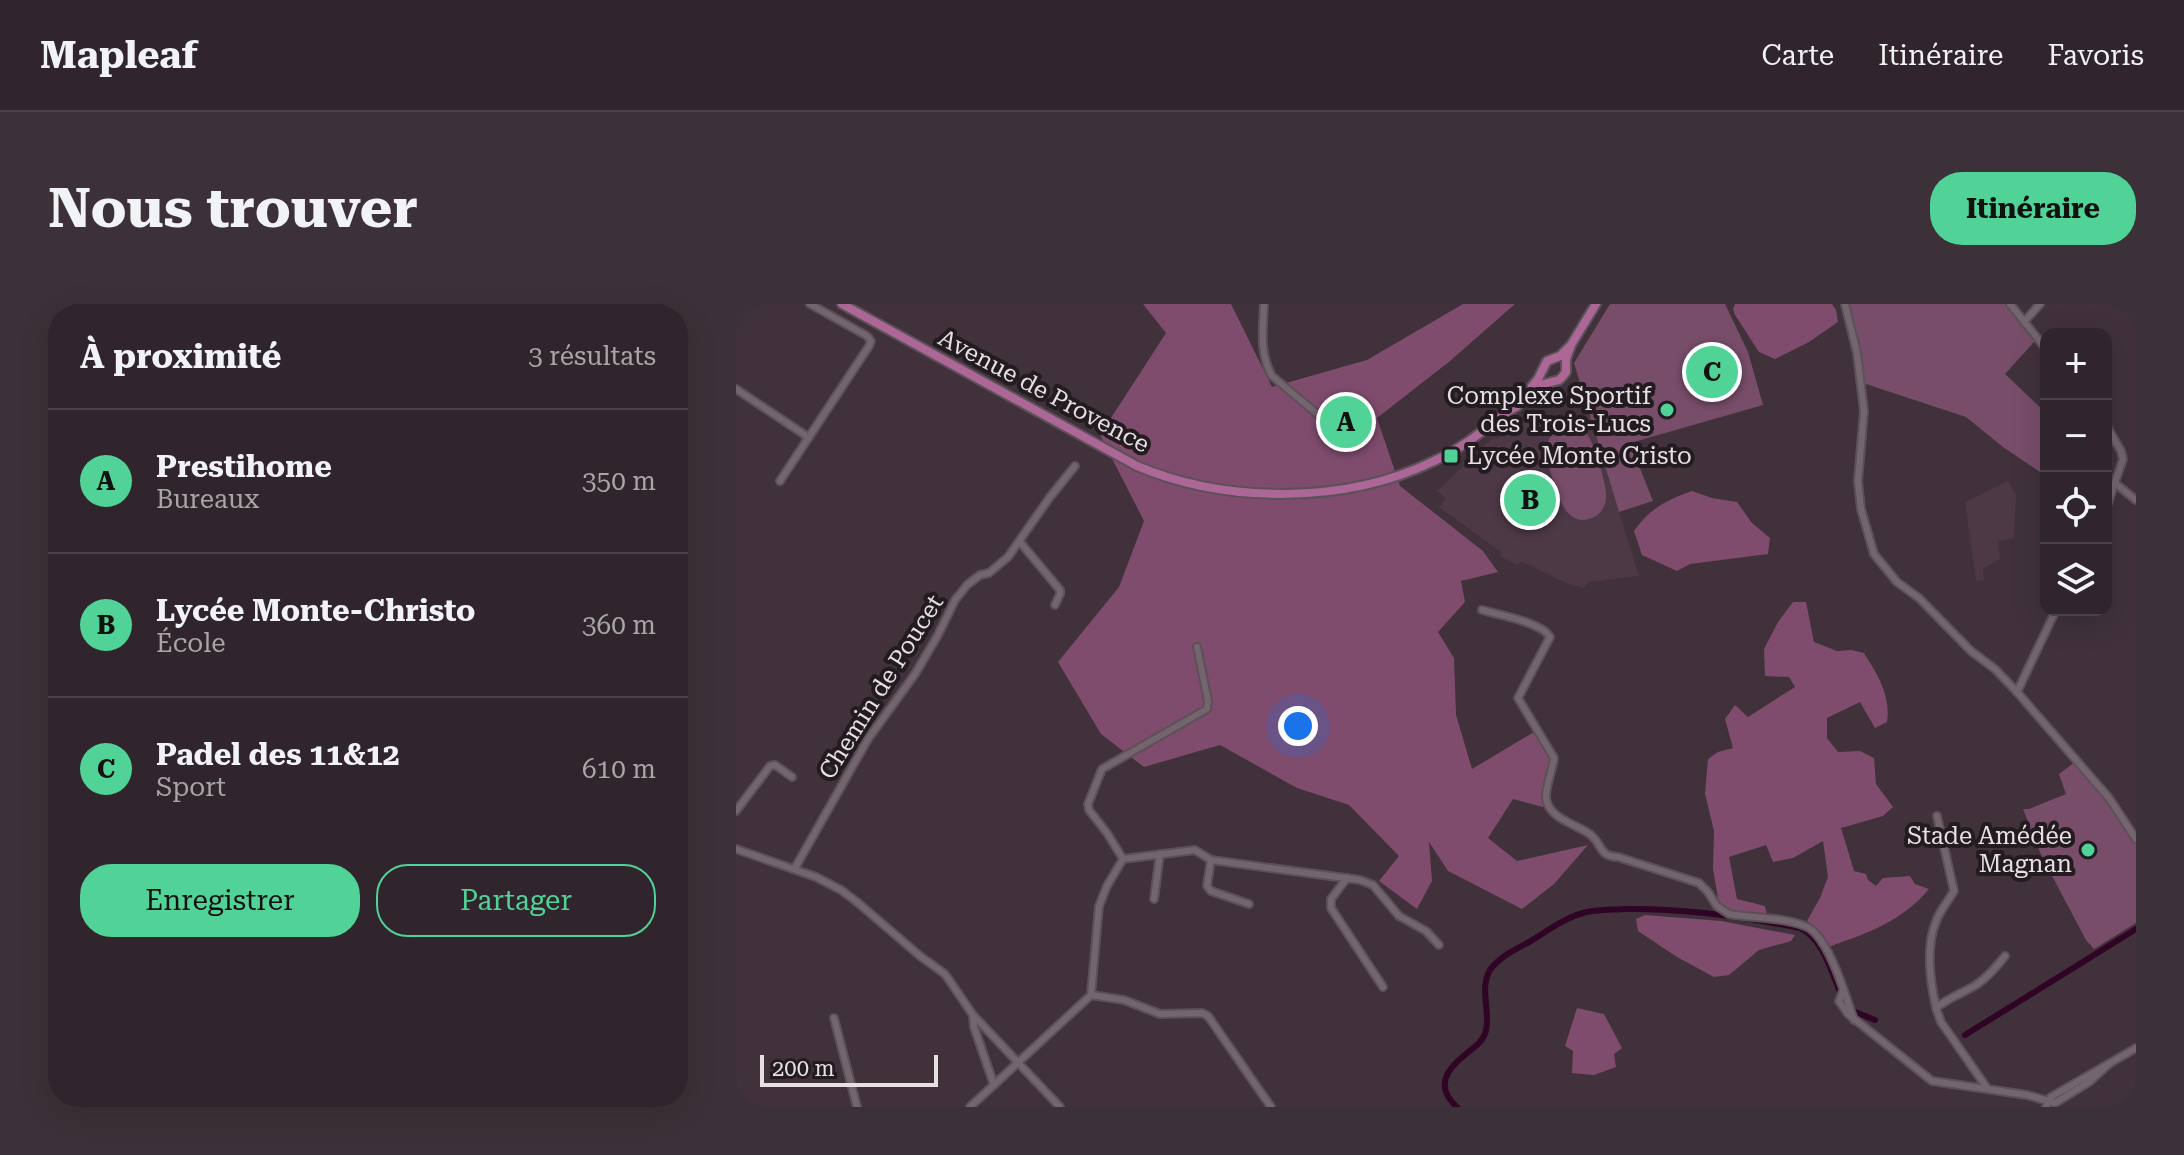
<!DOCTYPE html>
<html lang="fr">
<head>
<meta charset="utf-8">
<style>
  :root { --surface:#30252c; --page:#3c3138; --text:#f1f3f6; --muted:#a8a5a9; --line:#4b4248; --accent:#51d397 }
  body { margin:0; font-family:"Roboto Serif",serif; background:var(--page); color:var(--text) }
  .controls { position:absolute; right:24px; top:24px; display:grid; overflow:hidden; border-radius:16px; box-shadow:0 8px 32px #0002 }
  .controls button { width:72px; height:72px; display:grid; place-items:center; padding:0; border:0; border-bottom:2px solid var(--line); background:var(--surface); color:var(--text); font:40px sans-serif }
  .scale { position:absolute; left:24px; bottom:20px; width:178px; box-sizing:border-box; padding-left:8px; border:4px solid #e8dfe5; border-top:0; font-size:22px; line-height:28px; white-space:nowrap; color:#e8dfe5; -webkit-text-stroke:6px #221b20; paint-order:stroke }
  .you { position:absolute; left:562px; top:422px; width:28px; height:28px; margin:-20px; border:6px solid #fff; border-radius:50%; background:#1a73e8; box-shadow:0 0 0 12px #1a73e833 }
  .badge { display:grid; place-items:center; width:52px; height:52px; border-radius:50%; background:var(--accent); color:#111; font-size:26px; font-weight:700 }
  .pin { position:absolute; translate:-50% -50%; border:4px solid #fff; box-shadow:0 2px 8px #0006 }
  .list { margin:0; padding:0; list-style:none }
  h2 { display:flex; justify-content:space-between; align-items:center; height:104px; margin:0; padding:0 32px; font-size:34px }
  h2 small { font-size:26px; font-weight:400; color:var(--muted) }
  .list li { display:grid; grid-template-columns:52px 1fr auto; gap:24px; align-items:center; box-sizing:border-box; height:144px; padding:0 32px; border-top:2px solid var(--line) }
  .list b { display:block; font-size:30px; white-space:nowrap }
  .list p { margin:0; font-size:26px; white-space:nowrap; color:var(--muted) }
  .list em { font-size:26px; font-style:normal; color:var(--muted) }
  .actions { display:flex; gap:16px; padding:24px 32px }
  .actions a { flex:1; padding:18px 0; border:2px solid var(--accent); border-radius:32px; text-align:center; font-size:28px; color:var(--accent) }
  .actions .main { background:var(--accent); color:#111 }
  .icon { flex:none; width:44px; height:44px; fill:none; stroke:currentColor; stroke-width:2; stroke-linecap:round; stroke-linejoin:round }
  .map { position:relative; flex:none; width:1400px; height:803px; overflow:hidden; border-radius:32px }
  header { display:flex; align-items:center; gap:48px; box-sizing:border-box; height:112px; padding:0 40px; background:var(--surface); border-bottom:2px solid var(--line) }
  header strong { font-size:38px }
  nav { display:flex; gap:44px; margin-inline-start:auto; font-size:28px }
  .intro { display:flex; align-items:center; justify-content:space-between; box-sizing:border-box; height:192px; padding:0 48px }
  h1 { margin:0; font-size:56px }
  .button { padding:20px 36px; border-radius:32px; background:var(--accent); color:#111; font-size:28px; font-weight:700 }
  main { display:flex; gap:48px; padding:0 48px }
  aside { flex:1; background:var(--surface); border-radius:32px; box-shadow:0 8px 32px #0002 }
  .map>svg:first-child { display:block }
  .built { fill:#4d3946 }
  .green { fill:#784d6a }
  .forest { fill:#7f4c6e }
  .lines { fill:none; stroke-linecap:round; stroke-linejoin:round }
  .canal { stroke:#300425; stroke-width:6 }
  .minor-casing { stroke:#5c5059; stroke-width:10 }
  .major-casing { stroke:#5c5059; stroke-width:12 }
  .minor { stroke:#74646e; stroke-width:6 }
  .major { stroke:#ad6797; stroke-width:8 }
  .poi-dot { fill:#51d397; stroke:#221b20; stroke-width:3 }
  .labels { text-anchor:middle; stroke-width:8; stroke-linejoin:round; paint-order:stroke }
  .street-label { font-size:24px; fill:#e8dfe5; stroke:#221b20 }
  .poi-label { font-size:24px; fill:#e8dfe5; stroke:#221b20; text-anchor:end }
</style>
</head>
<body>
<header>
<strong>Mapleaf</strong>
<nav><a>Carte</a><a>Itinéraire</a><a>Favoris</a></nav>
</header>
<div class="intro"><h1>Nous trouver</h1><a class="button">Itinéraire</a></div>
<main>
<aside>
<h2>À proximité<small>3 résultats</small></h2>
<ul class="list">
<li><span class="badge">A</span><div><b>Prestihome</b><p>Bureaux</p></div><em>350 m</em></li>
<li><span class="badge">B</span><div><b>Lycée Monte-Christo</b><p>École</p></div><em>360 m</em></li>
<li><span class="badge">C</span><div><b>Padel des 11&amp;12</b><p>Sport</p></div><em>610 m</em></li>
</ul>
<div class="actions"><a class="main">Enregistrer</a><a>Partager</a></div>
</aside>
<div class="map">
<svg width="1400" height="803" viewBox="0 0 1400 803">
  <rect width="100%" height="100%" fill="#40313b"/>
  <g class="built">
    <polygon points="795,109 806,124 853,111 903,272 853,278 848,284 832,280 785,257 782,261 764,252 765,248 703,203 710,195 701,187 728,162 726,159 759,133 761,135"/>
    <polygon points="1272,177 1280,191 1278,234 1262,237 1264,255 1247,265 1248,276 1240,277 1229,198"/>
  </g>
  <g class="green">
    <polygon points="874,0 989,0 1012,48 1027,101 894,139 917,197 883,208 838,59"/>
    <polygon points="1112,0 1273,0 1299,37 1269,70 1310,109 1310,172 1267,143 1230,113 1127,79 1123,36"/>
    <path d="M833,122c7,1 12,2 17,7 8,8 22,55 20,66 -1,8 -6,16 -14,19 -32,13 -39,-42 -46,-63 -1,-16 7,-25 23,-29z"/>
    <polygon points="1339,458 1356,477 1400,540 1400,619 1358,645 1350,636 1306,553 1287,505 1293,505 1330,490 1323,470"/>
  </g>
  <g class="forest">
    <polygon points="407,0 495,0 536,83 631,56 727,0 779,0 714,57 641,114 664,182 747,247 762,268 725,277 729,298 702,328 718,354 720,411 736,465 798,428 814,456 807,503 777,495 752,534 781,557 852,541 818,580 786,605 712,567 693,538 696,577 681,605 643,577 663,552 613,501 561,484 484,441 408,463 365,430 322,358 383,283 408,217 364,131 430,29"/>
    <polygon points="999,0 1096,0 1100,6 1102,18 1073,38 1039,55 1023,48 999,11 997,5"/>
    <path d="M956,187l20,7 25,4 15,21 18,15 -2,16 -78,10 -13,7 -35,-16 -8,-24c16,-23 33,-31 58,-40z"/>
    <path d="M1057,298h13l8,40 23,9 14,-1 13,3c14,22 27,43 23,69l-12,6 -15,-26 -33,16v20l11,14 22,-1 14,7 2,26 17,23 -10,9 -42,12 13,43 12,3 2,6 8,6 7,-8 27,-2 5,8 14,5c-28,33 -61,44 -101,58l-8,-15 -13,-11 13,-23 8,-21 -5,-36 -30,17 -20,4 -7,-17 -37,12 8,42 28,7 2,9 -35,-3 -8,-3 -5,-5 -6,-35 1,-38 -9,-37 3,-35 10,-7 15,-4 -8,-29 10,-14 13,12 47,-30 -6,-10 -24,-1 -1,-27 14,-27z"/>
    <polygon points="909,611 985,617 1059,631 1055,637 1023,646 993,671 978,673 941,653 902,627 900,615"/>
    <polygon points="841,704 868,710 886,744 878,750 880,763 858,771 836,769 837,747 829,742"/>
  </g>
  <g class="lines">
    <g class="canal">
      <polyline points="1229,731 1400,625"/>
      <path d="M721,803c-29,-26 -1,-45 20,-62 22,-19 -1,-52 13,-75 9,-13 26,-21 39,-28 17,-10 35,-24 54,-29 13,-4 28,-3 42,-4 56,-1 120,8 175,19 27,12 34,57 48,81l27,11"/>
    </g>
    <defs>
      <g id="minor">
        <path d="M528,0c-1,25 -5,49 8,72l62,52"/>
        <polyline points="1109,0 1121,49 1128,107 1122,177 1125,205 1138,250 1161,278 1183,294 1235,347 1259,365 1281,388 1373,494 1400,535"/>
        <polyline points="1274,0 1310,45"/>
        <polyline points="1288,18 1304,0"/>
        <polyline points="0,85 72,133"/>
        <polyline points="1370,121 1385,147 1387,155 1370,205"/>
        <polyline points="44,177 133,42 135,37 131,32 74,0"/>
        <polyline points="1380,180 1400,196"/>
        <polyline points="284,238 324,286 324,290 319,301"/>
        <path d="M746,306c17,5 59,12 68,27l-32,61 36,60c-2,13 -7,25 -8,37 -1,23 31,29 45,40 12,10 7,21 27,22l81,26 9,9 9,14 12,8c24,4 53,3 76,12 23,8 41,71 49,94"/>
        <polyline points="1281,388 1320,306"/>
        <polyline points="0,507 34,462 39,461 56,473"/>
        <path d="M1201,512l17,75c-5,9 -13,18 -17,28 -12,27 -7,61 -1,89 12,-10 27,-15 40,-23 12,-8 20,-18 29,-29"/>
        <polyline points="0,545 80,573 105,586 121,598 184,652 209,670 237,711 324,803"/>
        <polyline points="387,555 459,546 475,556 624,576 637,581 663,612 690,627 703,641"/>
        <polyline points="475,556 471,582 475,587 513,600"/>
        <polyline points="59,564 132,435 179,370 202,331 219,296 231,281 244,271 253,269 272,253 314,193 339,162"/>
        <polyline points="611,574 595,595 595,604 647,683"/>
        <polyline points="418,595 424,550"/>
        <polyline points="1107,687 1103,697 1112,710 1196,777 1291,791 1319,799 1353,778 1374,759"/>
        <polyline points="355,691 388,696 424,710 466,709 472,712 535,803"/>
        <polyline points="1200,704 1205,718 1251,784"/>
        <polyline points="237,712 238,723 258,781"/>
        <polyline points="98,714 121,803"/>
        <polyline points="234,803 355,691 363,602 371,582 387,555 371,529 353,506 352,500 366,465 471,405 472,397 461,343"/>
        <polyline points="1310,803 1315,793 1400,744"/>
      </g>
      <g id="major">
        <path d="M106,0l295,162c90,38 209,38 297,-5 29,-13 51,-32 76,-51l6,-3 24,-22 19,-5 4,-4 3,-4v-13l5,-14"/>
        <polyline points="796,82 802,75 811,57 824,52 835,41 860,0"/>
      </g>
    </defs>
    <use href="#minor" class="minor-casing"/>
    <use href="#major" class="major-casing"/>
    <use href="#minor" class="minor"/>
    <use href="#major" class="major"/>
  </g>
  <g class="poi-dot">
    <circle cx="931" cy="106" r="8"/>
    <rect x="707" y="144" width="16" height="16" rx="4"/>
    <circle cx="1352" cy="546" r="8"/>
  </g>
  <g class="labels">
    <g class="street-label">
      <text transform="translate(308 87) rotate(28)" y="8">Avenue de Provence</text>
      <text transform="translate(145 383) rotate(-58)" y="8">Chemin de Poucet</text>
    </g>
    <g class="poi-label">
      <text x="915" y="100">Complexe Sportif<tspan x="915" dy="28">des Trois-Lucs</tspan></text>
      <text x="731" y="160" text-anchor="start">Lycée Monte Cristo</text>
      <text x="1336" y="540">Stade Amédée<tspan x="1336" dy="28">Magnan</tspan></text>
    </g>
  </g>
</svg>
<div class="controls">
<button>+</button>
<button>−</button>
<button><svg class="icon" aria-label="locate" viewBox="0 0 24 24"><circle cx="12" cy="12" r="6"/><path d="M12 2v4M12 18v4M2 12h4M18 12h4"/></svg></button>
<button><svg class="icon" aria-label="layers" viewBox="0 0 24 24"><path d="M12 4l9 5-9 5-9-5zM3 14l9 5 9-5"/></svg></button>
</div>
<div class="scale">200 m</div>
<div class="you"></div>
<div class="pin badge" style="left:610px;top:118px">A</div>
<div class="pin badge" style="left:794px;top:196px">B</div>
<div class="pin badge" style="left:976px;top:68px">C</div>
</div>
</main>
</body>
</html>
